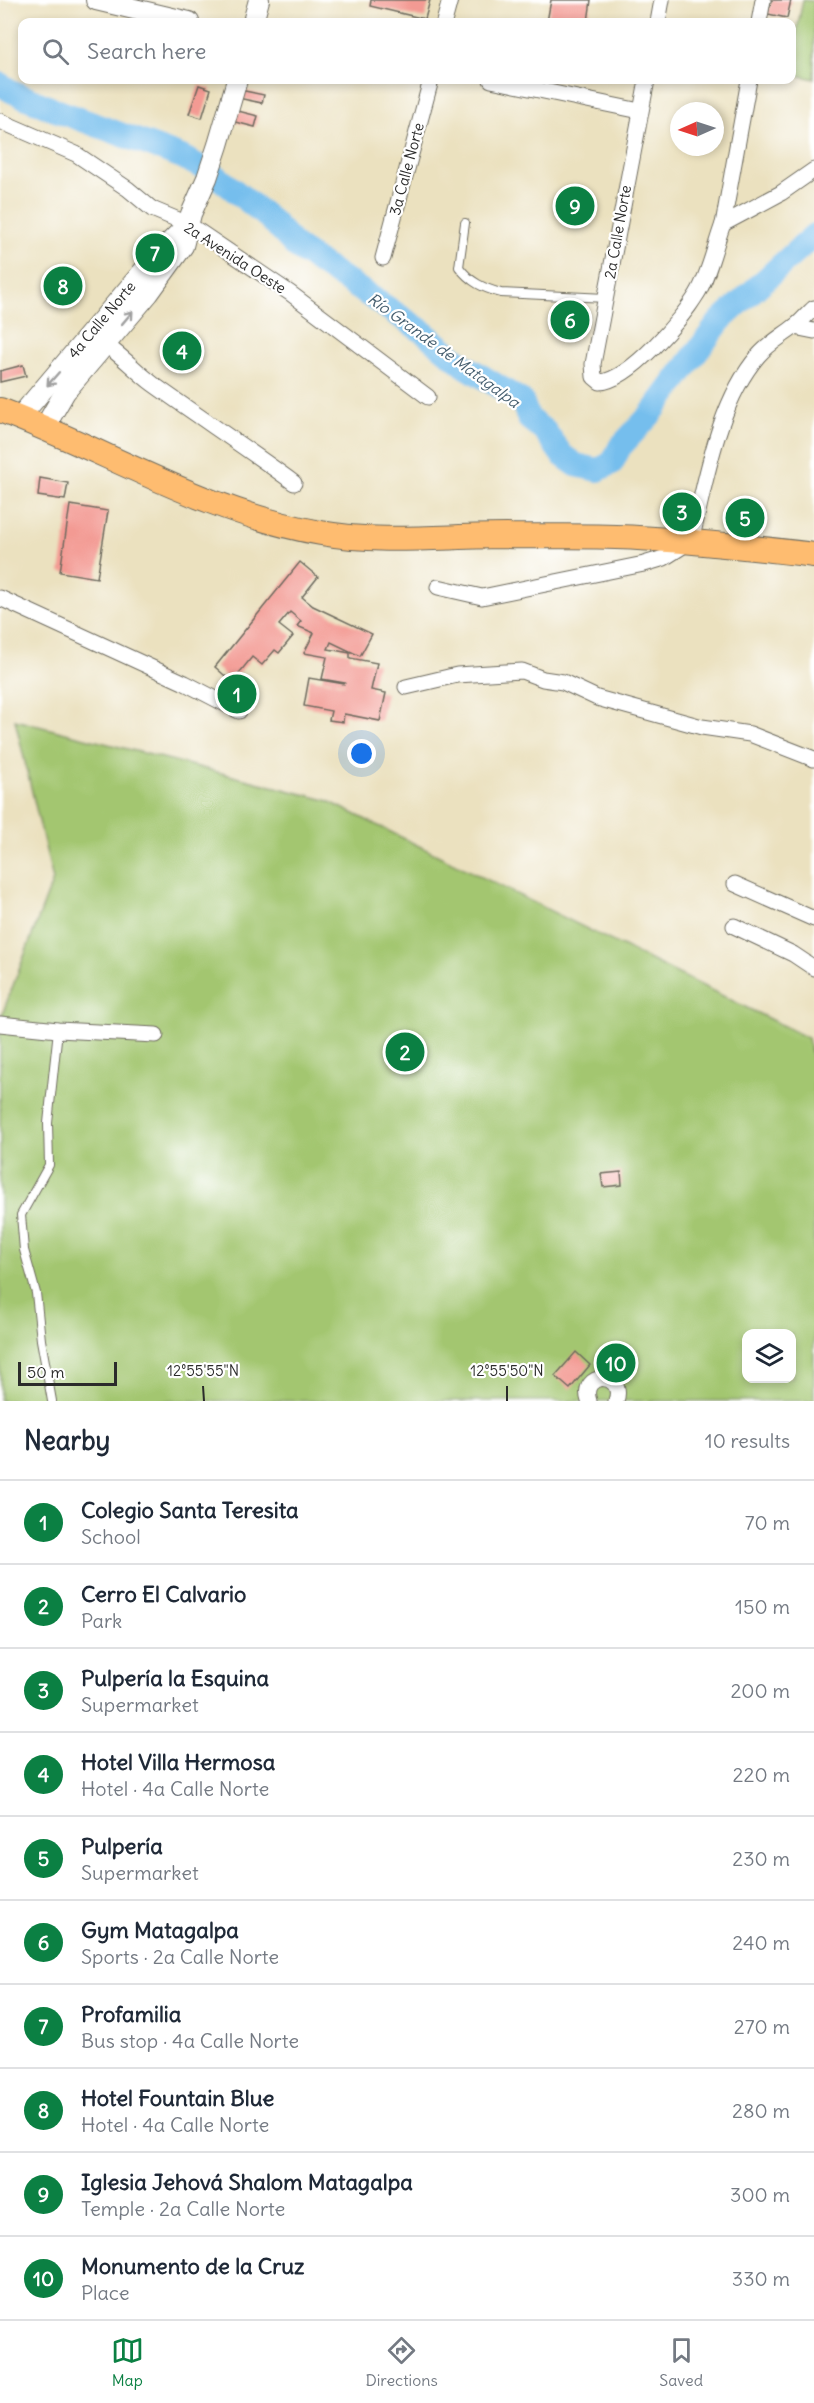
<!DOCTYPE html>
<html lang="en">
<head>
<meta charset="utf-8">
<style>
  :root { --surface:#fff; --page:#f2f2f3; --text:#1f2937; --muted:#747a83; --line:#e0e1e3; --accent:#0b8043 }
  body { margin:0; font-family:Delius,sans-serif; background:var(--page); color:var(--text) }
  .controls { position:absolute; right:18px; bottom:18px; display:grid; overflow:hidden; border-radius:12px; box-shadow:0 3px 9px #0003 }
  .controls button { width:54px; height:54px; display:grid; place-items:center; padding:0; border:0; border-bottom:2px solid var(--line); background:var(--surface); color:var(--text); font:30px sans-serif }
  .compass { position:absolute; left:670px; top:102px; width:54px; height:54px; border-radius:50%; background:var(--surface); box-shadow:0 3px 9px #0003; rotate:267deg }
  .scale { position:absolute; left:18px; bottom:15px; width:99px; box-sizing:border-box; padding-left:6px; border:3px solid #2b2b2b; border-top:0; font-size:16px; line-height:21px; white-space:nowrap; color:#2b2b2b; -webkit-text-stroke:4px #fff; paint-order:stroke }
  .you { position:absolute; left:362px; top:754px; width:21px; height:21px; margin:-15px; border:4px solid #fff; border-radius:50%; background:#1a73e8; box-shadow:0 0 0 9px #1a73e833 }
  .badge { display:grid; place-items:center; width:39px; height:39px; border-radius:50%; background:var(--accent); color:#fff; font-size:20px; font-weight:700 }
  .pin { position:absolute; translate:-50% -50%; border:3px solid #fff; box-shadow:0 2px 6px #0006 }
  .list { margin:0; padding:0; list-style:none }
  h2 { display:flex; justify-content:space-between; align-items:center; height:78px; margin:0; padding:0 24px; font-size:26px }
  h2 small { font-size:20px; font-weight:400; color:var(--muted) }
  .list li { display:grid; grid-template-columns:39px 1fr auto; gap:18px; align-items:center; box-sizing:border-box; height:84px; padding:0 24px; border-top:2px solid var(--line) }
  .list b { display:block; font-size:22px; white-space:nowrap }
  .list p { margin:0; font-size:20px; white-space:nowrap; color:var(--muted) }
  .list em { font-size:20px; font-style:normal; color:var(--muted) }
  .icon { flex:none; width:33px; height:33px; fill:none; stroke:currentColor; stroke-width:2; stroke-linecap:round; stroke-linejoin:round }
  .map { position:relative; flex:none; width:814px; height:1401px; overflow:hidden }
  .search { position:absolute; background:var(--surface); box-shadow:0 3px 9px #0003; left:18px; right:18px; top:18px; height:66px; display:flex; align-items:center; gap:15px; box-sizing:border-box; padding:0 21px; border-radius:12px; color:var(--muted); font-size:22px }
  .sheet { height:918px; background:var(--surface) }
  nav { display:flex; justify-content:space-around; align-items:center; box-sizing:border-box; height:84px; border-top:2px solid var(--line); background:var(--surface); font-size:16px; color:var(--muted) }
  nav a { display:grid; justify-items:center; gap:3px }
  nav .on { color:var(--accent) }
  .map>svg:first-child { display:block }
  .green { fill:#a3c670; stroke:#67784e; stroke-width:1.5; fill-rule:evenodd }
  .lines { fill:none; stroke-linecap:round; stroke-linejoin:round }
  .river { stroke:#75beed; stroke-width:24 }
  .building { fill:#f39a93 }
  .service-casing { stroke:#6e6b5f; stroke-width:10 }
  .minor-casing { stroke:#6e6b5f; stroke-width:17 }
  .tertiary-casing { stroke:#6e6b5f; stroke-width:22 }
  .primary-casing { stroke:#6e6b5f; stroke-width:26 }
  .service { stroke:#fff; stroke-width:8 }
  .minor { stroke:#fff; stroke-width:15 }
  .tertiary { stroke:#fff; stroke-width:20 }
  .primary { stroke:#febc70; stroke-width:24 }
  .oneway { stroke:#a0a0a0 }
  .ticks { fill:none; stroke:#2b2b2b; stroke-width:2 }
  .labels { text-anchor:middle; stroke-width:4.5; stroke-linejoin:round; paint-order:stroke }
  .street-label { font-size:15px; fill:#2b2b2b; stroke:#fff }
  .water-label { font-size:16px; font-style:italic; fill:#455e6f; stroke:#fff }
  .ticks-label { font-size:15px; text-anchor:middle; fill:#2b2b2b; stroke:#fff; stroke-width:4.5; stroke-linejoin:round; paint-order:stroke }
</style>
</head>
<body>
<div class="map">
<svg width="814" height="1401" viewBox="0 0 814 1401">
  <rect width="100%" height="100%" fill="#fff"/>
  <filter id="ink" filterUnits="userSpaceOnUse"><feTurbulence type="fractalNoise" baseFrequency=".0167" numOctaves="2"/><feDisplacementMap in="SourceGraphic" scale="12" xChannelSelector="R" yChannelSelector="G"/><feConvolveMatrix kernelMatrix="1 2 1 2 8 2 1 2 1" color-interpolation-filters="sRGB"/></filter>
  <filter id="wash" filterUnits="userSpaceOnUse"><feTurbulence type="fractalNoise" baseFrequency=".008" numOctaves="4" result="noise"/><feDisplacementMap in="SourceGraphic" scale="24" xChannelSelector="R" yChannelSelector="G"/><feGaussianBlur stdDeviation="1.35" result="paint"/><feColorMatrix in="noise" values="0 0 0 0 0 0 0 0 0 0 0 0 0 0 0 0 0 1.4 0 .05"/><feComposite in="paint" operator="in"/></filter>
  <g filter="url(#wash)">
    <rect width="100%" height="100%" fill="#ebe1bf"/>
    <g class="green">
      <polygon points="803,0 814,1 814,79 792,74 792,53"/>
      <path d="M15,720l311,80 482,238 6,28v335h-814v-381l53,-140zM746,1334h46v44h-46z"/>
    </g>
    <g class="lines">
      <polyline class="river" points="0,84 11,91 50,108 182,157 214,174 271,220 296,247 422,331 465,366 522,401 529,419 545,431 562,455 576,465 598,470 612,463 620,447 650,415 720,321 814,235"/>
    </g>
    <g id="blocks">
      <g class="building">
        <polygon points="371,0 430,0 425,19 370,6"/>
        <polygon points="551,0 591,0 588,22 547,22"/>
        <polygon points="771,0 791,0 787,18 768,14"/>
        <polygon points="199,85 211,89 202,118 189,114"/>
        <polygon points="240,90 264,95 262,103 238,98"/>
        <polygon points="234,110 258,116 255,127 231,121"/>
        <polygon points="23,365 26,376 0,382 0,371"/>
        <polygon points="40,478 68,483 65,500 38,496"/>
        <polygon points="677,503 690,506 687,520 674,517"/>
        <polygon points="70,505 108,511 97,578 60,572"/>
        <polygon points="733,507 760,510 758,529 731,526"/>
        <polygon points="300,562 318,577 302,597 313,606 372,634 360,656 331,642 328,649 350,653 350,658 377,663 371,690 386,693 380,721 344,714 343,722 329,720 331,711 304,706 309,678 344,684 345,683 322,679 327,657 304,653 314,633 297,626 301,621 290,612 279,625 293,636 279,653 275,650 262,665 252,657 232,682 215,667"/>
        <polygon points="621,1172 622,1185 603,1187 601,1174"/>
        <polygon points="576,1352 590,1365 570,1389 555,1376"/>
      </g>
    </g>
  </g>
  <g filter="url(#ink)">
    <use href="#blocks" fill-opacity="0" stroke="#6e6b5f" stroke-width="1.5"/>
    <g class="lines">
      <defs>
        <g id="service">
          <path d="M465,223l-6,44c11,15 24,21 42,26l105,5"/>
          <polyline points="52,1401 41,1340 36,1293 24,1250 21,1215 49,1165 48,1123 58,1030"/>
        </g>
        <g id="minor">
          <polyline points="444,22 450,0"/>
          <polyline points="658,22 662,0"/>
          <polyline points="759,22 763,0"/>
          <polyline points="491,80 640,111"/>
          <path d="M647,80l-54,284 1,13 6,5c30,-2 82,-63 97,-88 12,-19 18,-49 26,-70l58,-31 33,-23"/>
          <polyline points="0,121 76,154 128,189 152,209 188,224 290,293 428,397"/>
          <polyline points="723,224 749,80"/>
          <polyline points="383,258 431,80"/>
          <polyline points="794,327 814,331"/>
          <path d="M98,340c20,11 36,30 55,44 46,33 95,65 141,99"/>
          <path d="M438,587l44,10 162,-33 20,-6 27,-17c15,-59 26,-137 67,-185 10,-12 23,-19 36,-29 7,-5 13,-13 20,-19"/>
          <polyline points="0,598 185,683 239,711"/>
          <polyline points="406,687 457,675 522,671 543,679 563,682 597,698 702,727 750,734 814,759"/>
          <polyline points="735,884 814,919"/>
          <polyline points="734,926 793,954 814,968"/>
          <polyline points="0,1024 58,1030 156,1035"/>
          <path d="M589,1401c-10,-30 37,-30 27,0"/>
        </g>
        <g id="tertiary">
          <polyline points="96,0 189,22"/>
          <polyline points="253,22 259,0"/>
          <polyline points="19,418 156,256 188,224"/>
          <polyline points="55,433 50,425 50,418 65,392 149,293 183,246 191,214 207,178 218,145 237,80"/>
        </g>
        <path id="primary" d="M0,410c108,41 206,103 321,123 62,11 123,3 185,3 44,1 88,-1 132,2 59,3 118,10 176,17"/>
      </defs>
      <use href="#service" class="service-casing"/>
      <use href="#minor" class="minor-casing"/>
      <use href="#tertiary" class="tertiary-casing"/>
      <use href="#primary" class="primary-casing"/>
      <use href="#service" class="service"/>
      <use href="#minor" class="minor"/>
      <use href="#tertiary" class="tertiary"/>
      <use href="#primary" class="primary"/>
    </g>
    <defs><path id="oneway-shaft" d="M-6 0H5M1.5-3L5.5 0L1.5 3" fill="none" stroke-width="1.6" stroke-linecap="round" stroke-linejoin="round" transform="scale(1.5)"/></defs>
    <g class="oneway">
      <use href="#oneway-shaft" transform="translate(127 318) rotate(-50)"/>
      <use href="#oneway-shaft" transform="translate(53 379) rotate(131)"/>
    </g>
  </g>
  <path class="ticks" d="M203,1386l1,15M507,1386v15"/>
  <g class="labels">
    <g class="street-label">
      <text transform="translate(407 169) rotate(-75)" y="5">3a Calle Norte</text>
      <text transform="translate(618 232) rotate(-80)" y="5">2a Calle Norte</text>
      <text transform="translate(235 258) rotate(33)" y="5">2a Avenida Oeste</text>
      <text transform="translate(102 320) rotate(-50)" y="5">4a Calle Norte</text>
    </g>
    <g class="water-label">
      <text transform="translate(444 350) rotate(36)" y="6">Río Grande de Matagalpa</text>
    </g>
  </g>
  <g class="ticks-label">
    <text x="203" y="1376">12°55'55"N</text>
    <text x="507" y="1376">12°55'50"N</text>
  </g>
</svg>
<div class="controls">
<button><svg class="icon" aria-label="layers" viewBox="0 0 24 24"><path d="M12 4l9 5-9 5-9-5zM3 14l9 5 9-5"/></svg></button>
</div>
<svg class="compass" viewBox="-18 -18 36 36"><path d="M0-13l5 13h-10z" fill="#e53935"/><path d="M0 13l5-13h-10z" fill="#747a83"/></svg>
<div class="scale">50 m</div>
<div class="you"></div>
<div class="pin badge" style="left:237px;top:694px">1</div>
<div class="pin badge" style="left:405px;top:1052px">2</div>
<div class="pin badge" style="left:682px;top:512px">3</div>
<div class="pin badge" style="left:182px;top:351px">4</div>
<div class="pin badge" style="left:745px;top:518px">5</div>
<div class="pin badge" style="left:570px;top:320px">6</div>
<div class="pin badge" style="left:155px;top:253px">7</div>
<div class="pin badge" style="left:63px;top:286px">8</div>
<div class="pin badge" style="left:575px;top:206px">9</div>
<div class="pin badge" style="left:616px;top:1363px">10</div>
<div class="search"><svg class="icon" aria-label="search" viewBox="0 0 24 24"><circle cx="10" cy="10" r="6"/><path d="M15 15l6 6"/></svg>Search here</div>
</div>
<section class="sheet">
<h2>Nearby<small>10 results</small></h2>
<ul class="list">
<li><span class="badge">1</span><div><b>Colegio Santa Teresita</b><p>School</p></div><em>70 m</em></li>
<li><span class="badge">2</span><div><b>Cerro El Calvario</b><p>Park</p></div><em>150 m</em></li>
<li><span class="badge">3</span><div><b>Pulpería la Esquina</b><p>Supermarket</p></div><em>200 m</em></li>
<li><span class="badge">4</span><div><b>Hotel Villa Hermosa</b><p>Hotel · 4a Calle Norte</p></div><em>220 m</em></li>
<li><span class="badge">5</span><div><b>Pulpería</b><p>Supermarket</p></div><em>230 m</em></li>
<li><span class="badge">6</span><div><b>Gym Matagalpa</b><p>Sports · 2a Calle Norte</p></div><em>240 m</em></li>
<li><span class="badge">7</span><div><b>Profamilia</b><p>Bus stop · 4a Calle Norte</p></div><em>270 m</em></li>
<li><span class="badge">8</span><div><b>Hotel Fountain Blue</b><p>Hotel · 4a Calle Norte</p></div><em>280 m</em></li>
<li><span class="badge">9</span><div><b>Iglesia Jehová Shalom Matagalpa</b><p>Temple · 2a Calle Norte</p></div><em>300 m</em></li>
<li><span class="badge">10</span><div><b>Monumento de la Cruz</b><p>Place</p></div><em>330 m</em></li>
</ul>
</section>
<nav>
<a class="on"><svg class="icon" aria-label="map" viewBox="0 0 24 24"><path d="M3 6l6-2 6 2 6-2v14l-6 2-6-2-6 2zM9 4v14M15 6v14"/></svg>Map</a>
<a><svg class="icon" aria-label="directions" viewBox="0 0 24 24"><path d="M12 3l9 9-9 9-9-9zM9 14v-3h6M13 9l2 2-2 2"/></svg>Directions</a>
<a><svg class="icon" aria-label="saved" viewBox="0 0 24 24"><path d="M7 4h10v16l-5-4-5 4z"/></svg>Saved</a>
</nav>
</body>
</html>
